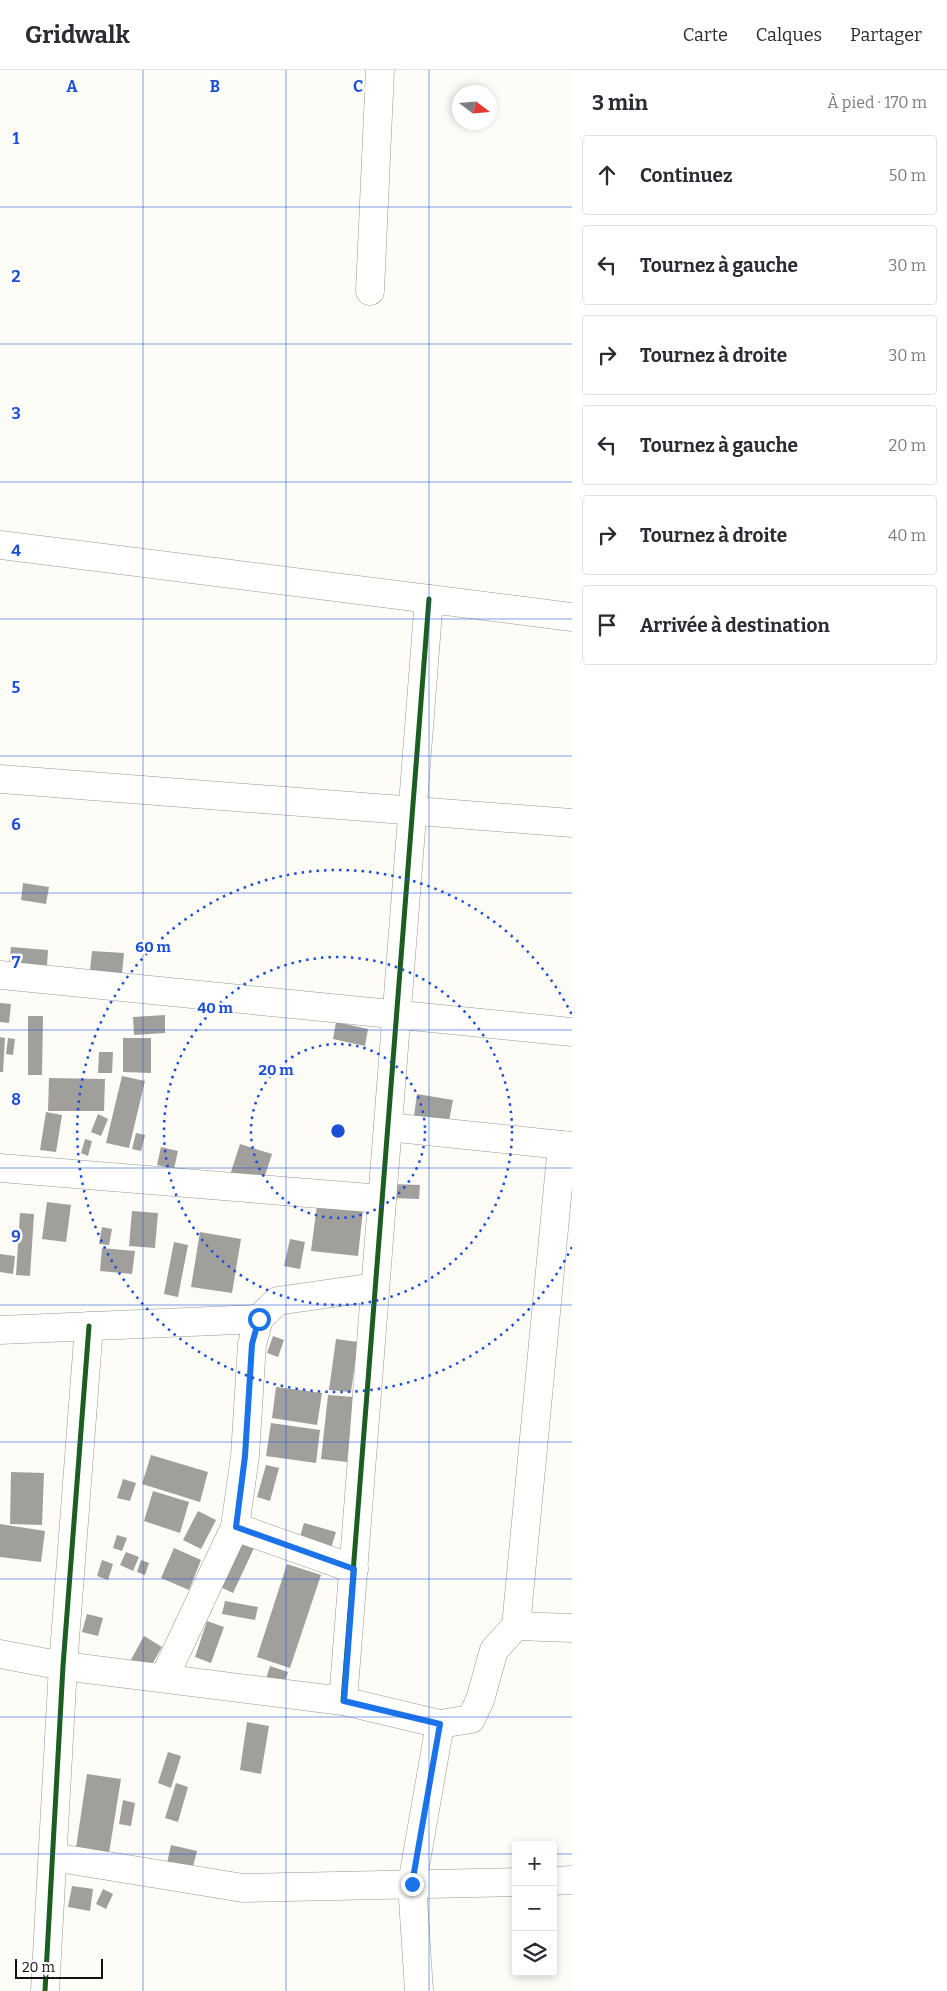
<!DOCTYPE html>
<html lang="fr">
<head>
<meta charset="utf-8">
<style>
  :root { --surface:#fff; --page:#f2f2f3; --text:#2b2b33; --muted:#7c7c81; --line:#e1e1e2 }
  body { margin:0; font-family:Bitter,serif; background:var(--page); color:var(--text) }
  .controls { position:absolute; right:15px; bottom:15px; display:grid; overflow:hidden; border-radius:5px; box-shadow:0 2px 8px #0003 }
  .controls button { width:45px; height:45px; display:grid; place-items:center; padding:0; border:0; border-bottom:1px solid var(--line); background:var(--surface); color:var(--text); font:25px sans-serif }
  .compass { position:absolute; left:452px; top:15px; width:45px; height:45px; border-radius:50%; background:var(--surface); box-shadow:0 2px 8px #0003; rotate:106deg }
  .scale { position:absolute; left:15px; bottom:12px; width:88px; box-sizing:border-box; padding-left:5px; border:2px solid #111; border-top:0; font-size:14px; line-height:18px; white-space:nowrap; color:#111; -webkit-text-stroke:4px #fff; paint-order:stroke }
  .stop { position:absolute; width:15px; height:15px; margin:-11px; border:4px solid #1a73e8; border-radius:50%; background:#fff }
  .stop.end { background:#1a73e8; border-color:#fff; box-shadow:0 1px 5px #0008 }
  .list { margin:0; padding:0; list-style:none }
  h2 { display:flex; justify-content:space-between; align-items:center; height:65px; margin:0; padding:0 20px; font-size:21px }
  h2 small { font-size:16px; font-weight:400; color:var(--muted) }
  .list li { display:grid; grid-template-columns:32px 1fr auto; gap:15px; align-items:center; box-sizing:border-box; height:80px; margin:0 10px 10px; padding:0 10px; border:1px solid var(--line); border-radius:5px }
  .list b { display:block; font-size:19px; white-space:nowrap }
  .list em { font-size:16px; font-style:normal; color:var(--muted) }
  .icon { flex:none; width:28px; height:28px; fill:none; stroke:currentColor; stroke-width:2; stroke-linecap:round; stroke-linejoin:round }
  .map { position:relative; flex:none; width:572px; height:1921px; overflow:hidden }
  header { display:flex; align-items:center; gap:30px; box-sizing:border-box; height:70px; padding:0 25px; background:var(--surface); border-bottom:1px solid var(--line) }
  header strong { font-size:24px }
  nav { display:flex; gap:28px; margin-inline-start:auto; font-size:18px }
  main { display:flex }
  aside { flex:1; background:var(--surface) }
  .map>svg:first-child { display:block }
  .building { fill:#a19f9c }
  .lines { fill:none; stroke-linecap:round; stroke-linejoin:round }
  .minor-casing { stroke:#979795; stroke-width:29 }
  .minor { stroke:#fffffe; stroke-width:28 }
  .cycleway-casing { stroke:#fff; stroke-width:8 }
  .cycleway { stroke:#1b5e20; stroke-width:5 }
  .route { stroke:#1a73e8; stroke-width:6 }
  .grid { fill:none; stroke:#1d4ed8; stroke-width:1; stroke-opacity:0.55 }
  .ring { fill:none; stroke:#1d4ed8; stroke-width:2.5; stroke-dasharray:2.5 5 }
  .grid-label { font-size:16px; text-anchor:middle; font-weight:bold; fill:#1d4ed8; stroke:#fff; stroke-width:5; stroke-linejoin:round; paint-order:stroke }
  .centre { fill:#1d4ed8; stroke:#fff; stroke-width:2.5 }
  .ring-label { font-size:15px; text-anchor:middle; font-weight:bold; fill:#1d4ed8; stroke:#fff; stroke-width:5; stroke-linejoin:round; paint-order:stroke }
</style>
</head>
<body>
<header>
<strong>Gridwalk</strong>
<nav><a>Carte</a><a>Calques</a><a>Partager</a></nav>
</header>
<main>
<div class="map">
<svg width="572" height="1921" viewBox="0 0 572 1921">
  <rect width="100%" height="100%" fill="#fdfcf7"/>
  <g class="building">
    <polygon points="23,813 49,817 46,834 21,830"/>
    <polygon points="11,877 48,880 47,896 9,894"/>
    <polygon points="92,881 124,883 122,904 90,901"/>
    <polygon points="0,933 11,934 9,953 0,952"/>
    <polygon points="165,945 165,963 134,965 133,947"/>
    <polygon points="28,946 43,946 42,1005 28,1005"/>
    <polygon points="336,952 368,959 365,976 333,969"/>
    <polygon points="0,967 5,968 3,1002 0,1002"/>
    <polygon points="8,968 15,969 13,985 6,984"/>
    <polygon points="123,968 151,968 151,1003 123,1002"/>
    <polygon points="99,982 113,982 112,1003 98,1003"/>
    <polygon points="122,1006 145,1011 129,1078 106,1073"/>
    <polygon points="49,1008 105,1009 104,1041 48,1041"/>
    <polygon points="417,1024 453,1030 449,1051 414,1046"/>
    <polygon points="46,1042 62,1045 56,1082 40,1080"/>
    <polygon points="98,1044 108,1049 101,1066 91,1062"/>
    <polygon points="136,1063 145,1065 141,1081 132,1079"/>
    <polygon points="85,1069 92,1071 88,1086 81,1083"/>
    <polygon points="240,1074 272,1084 262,1115 230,1105"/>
    <polygon points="161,1077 178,1081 174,1099 157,1095"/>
    <polygon points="391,1114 420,1115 419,1129 391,1128"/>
    <polygon points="47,1132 71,1135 66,1172 42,1169"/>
    <polygon points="317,1135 363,1140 358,1186 311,1181"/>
    <polygon points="132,1141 158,1143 155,1178 129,1176"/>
    <polygon points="20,1143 34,1144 30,1206 16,1205"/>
    <polygon points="102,1157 112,1159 109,1175 99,1174"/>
    <polygon points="200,1162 241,1169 232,1223 191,1217"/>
    <polygon points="290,1169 305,1172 300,1199 284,1196"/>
    <polygon points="174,1172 188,1175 178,1227 164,1224"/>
    <polygon points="102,1178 135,1181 132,1204 100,1201"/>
    <polygon points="0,1184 15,1186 13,1204 0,1202"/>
    <polygon points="273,1266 284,1270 278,1287 267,1283"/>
    <polygon points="336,1269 358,1272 351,1322 329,1320"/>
    <polygon points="276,1317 322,1323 317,1355 272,1348"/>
    <polygon points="328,1325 354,1327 347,1392 321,1389"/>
    <polygon points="271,1353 320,1360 316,1393 266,1386"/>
    <polygon points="151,1385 208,1402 200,1432 142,1414"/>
    <polygon points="266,1395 279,1398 270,1431 257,1427"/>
    <polygon points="11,1402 44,1403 42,1455 10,1454"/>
    <polygon points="123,1409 136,1413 130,1431 117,1428"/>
    <polygon points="153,1421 189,1432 180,1463 144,1451"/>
    <polygon points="198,1441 216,1450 201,1479 183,1470"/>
    <polygon points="304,1453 336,1462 331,1478 299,1470"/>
    <polygon points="0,1454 45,1461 41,1492 0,1487"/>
    <polygon points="117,1465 127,1468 122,1481 113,1478"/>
    <polygon points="239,1470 254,1478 233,1523 218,1516"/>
    <polygon points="174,1478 201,1490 189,1520 161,1508"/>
    <polygon points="126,1482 139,1487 133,1501 120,1495"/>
    <polygon points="102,1490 113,1494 108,1510 97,1506"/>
    <polygon points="141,1490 149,1493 145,1505 137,1502"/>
    <polygon points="287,1494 321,1505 290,1598 257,1587"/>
    <polygon points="225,1531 258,1537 255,1550 222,1544"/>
    <polygon points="87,1544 103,1548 98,1566 82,1562"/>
    <polygon points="207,1551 224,1557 211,1593 195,1587"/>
    <polygon points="144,1566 162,1577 146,1605 128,1595"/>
    <polygon points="270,1596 288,1602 283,1618 265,1612"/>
    <polygon points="247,1652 269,1656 261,1704 240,1700"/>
    <polygon points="168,1682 181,1686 171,1718 158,1713"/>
    <polygon points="87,1704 121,1709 109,1783 76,1778"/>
    <polygon points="176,1713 188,1717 178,1752 165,1748"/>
    <polygon points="123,1730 135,1733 131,1756 119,1754"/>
    <polygon points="171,1775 197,1781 191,1804 166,1798"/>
    <polygon points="72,1816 93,1819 90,1841 68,1837"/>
    <polygon points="103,1819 113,1824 106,1839 96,1834"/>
  </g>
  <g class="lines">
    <defs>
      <g id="minor">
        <polyline points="370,221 380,0"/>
        <polyline points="0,475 572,547"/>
        <polyline points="0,709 572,753"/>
        <polyline points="0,905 572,962"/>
        <polyline points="388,1057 572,1076"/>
        <polyline points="0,1098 382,1129"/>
        <polyline points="0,1260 259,1249"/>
        <polyline points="235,1457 354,1499"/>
        <polyline points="516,1556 562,1075"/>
        <polyline points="0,1584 63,1596 343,1631 440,1654 471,1649 480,1630 494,1580 516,1556 572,1558"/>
        <polyline points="164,1608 235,1457 245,1386 252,1274 259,1249 277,1231 375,1217"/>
        <polyline points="343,1631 429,529"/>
        <polyline points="53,1787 243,1818 516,1812"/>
        <polyline points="553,1811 572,1810"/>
        <polyline points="45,1921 63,1596 89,1256"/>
        <polyline points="419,1921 412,1814 440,1654"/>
      </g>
    </defs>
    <use href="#minor" class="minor-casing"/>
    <use href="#minor" class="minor"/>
    <defs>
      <g id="cycleway">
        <polyline points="343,1631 429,529"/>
        <polyline points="45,1921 63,1596 89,1256"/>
      </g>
    </defs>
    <use href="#cycleway" class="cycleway-casing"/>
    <use href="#cycleway" class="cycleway"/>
  </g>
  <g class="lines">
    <polyline class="route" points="259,1249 252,1274 245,1386 236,1457 354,1499 344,1631 440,1654 412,1814"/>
  </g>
  <path class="grid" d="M143,0v1921M286,0v1921M429,0v1921M0,137h572M0,274h572M0,412h572M0,549h572M0,686h572M0,823h572M0,960h572M0,1098h572M0,1235h572M0,1372h572M0,1509h572M0,1647h572M0,1784h516M553,1784h19"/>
  <g class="ring">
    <circle cx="338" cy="1061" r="87"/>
    <circle cx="338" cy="1061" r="174"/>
    <path d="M572 1177A261 261 0 1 1 572 945"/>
  </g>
  <g class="grid-label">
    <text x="72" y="22">A</text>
    <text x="215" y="22">B</text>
    <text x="358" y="22">C</text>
    <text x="16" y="74">1</text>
    <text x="16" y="212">2</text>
    <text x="16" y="349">3</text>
    <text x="16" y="486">4</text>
    <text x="16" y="623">5</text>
    <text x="16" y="760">6</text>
    <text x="16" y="898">7</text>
    <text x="16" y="1035">8</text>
    <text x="16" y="1172">9</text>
  </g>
  <circle cx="338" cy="1061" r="8" class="centre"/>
  <g class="ring-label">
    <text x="153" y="882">60 m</text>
    <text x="215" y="943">40 m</text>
    <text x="276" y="1005">20 m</text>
  </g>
</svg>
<div class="controls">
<button>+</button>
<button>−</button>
<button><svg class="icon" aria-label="layers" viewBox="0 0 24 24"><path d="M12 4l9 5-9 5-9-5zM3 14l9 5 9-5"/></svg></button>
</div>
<svg class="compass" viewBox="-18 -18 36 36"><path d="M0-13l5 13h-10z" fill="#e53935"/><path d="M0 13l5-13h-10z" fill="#7c7c81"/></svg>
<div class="scale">20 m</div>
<div class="stop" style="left:259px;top:1249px"></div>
<div class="stop end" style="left:412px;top:1814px"></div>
</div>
<aside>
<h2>3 min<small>À pied · 170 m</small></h2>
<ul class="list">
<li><svg class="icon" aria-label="ahead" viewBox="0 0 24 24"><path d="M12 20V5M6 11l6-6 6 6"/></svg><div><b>Continuez</b></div><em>50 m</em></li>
<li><svg class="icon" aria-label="left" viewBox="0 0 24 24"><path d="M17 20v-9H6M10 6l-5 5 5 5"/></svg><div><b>Tournez à gauche</b></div><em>30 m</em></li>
<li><svg class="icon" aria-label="right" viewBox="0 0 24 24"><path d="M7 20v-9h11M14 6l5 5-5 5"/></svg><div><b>Tournez à droite</b></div><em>30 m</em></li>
<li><svg class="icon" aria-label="left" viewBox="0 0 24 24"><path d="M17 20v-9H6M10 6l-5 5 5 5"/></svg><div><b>Tournez à gauche</b></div><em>20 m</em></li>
<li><svg class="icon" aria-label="right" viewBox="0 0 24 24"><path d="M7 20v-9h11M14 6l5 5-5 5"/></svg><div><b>Tournez à droite</b></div><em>40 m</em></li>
<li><svg class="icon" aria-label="arrive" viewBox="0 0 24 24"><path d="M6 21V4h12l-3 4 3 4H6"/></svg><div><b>Arrivée à destination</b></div></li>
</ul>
</aside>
</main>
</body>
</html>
